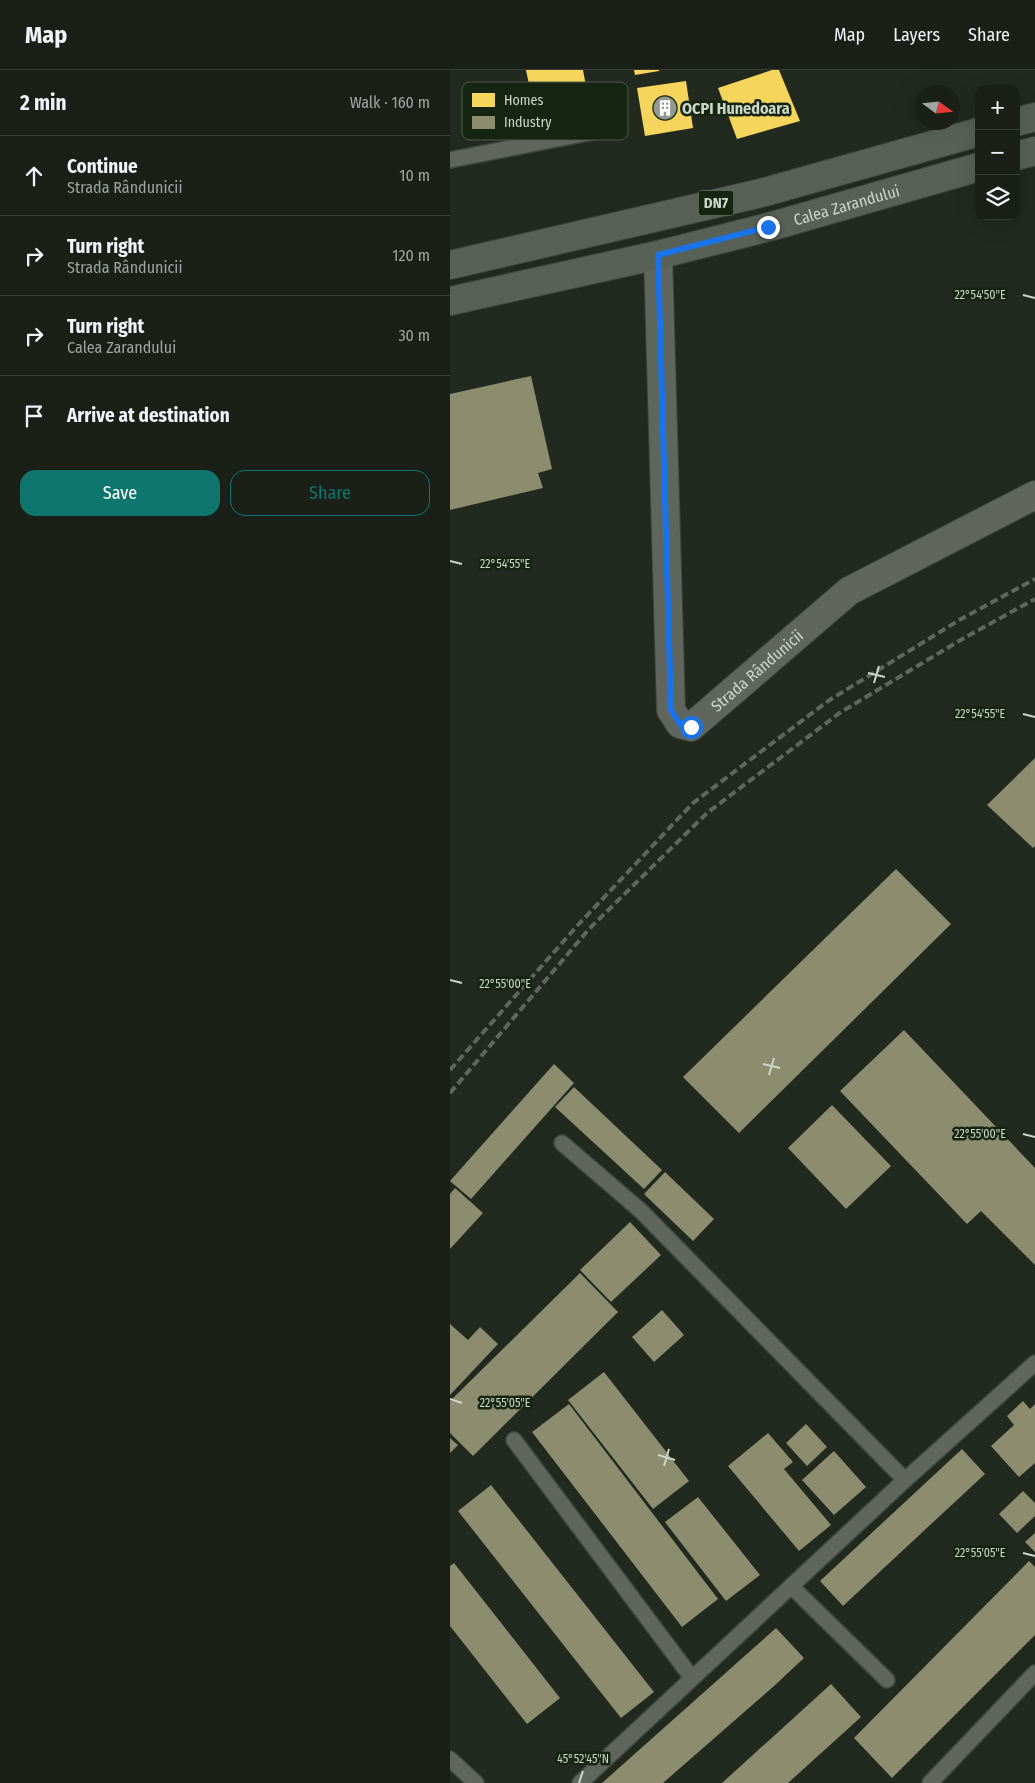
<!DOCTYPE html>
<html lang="en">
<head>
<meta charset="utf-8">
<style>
  :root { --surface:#1a2018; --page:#232821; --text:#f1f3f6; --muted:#9fa3a2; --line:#383e37; --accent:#0f766e }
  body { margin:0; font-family:"Fira Sans Condensed",sans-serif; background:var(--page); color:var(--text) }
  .controls { position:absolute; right:15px; top:15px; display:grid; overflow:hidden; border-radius:10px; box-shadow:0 5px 20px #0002 }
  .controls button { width:45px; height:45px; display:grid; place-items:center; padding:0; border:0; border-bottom:1px solid var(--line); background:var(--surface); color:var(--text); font:25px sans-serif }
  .compass { position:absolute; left:465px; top:15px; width:45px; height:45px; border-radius:50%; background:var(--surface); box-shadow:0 5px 20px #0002; rotate:105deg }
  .stop { position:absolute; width:15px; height:15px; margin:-11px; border:4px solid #1a73e8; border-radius:50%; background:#fff }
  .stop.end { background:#1a73e8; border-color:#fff; box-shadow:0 1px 5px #0008 }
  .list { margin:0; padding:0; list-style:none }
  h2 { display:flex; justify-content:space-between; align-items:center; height:65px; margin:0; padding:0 20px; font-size:21px }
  h2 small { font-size:16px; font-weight:400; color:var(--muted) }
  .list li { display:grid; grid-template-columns:32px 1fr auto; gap:15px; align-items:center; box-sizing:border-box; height:80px; padding:0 20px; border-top:1px solid var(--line) }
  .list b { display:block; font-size:19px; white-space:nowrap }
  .list p { margin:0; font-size:16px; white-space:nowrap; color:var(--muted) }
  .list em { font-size:16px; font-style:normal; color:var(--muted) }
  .actions { display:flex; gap:10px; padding:15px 20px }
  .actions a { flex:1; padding:11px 0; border:1px solid var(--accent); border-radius:15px; text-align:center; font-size:18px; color:var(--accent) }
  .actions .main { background:var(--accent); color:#fff }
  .icon { flex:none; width:28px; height:28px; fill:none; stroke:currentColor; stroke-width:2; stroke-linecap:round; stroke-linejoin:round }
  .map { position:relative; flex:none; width:585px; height:1713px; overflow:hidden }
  header { display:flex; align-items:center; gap:30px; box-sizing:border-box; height:70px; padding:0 25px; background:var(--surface); border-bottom:1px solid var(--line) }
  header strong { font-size:24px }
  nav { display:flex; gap:28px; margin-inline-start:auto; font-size:18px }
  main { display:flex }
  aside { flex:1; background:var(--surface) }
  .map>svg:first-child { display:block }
  .homes { fill:#f6d55c }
  .industry { fill:#8c8c6e }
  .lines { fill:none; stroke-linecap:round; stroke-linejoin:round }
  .service-casing { stroke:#3e453c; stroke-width:18 }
  .minor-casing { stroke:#3e453c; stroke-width:30 }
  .primary-casing { stroke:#3e453c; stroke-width:30 }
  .service { stroke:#60665e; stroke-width:15 }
  .minor { stroke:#60665e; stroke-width:28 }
  .primary { stroke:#586155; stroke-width:28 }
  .rail { stroke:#60665e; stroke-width:4; stroke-dasharray:8 4; stroke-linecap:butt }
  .route { stroke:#1a73e8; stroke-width:6 }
  .ticks { fill:none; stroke:#cbd6c8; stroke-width:2 }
  .labels { text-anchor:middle; stroke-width:5; stroke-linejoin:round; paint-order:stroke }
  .shield { fill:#162511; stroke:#95a191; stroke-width:1 }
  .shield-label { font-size:15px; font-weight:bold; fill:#cbd6c8 }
  .poi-label { font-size:16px; font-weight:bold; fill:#cbd6c8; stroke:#162511; text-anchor:start }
  .street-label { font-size:16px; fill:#cbd6c8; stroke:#162511 }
  .key { fill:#162511; stroke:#4c5a48; stroke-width:1 }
  .key-label { font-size:14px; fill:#cbd6c8 }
  .ticks-label { font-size:12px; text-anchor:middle; fill:#cbd6c8; stroke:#162511; stroke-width:5; stroke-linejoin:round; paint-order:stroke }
</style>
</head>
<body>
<header>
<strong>Map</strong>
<nav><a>Map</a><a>Layers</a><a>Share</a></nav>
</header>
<main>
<aside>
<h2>2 min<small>Walk · 160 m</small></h2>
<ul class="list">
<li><svg class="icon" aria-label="ahead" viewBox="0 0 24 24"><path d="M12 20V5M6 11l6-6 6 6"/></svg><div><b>Continue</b><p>Strada Rândunicii</p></div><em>10 m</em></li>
<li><svg class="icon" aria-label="right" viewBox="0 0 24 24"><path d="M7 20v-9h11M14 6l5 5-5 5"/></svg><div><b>Turn right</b><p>Strada Rândunicii</p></div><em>120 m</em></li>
<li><svg class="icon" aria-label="right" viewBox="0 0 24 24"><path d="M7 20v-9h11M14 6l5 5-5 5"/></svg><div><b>Turn right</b><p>Calea Zarandului</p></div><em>30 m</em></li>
<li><svg class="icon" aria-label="arrive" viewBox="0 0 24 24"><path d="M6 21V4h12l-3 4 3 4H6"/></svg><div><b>Arrive at destination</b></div></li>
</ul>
<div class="actions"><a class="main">Save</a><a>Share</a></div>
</aside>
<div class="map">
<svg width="585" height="1713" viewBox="0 0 585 1713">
  <rect width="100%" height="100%" fill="#222a20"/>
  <g class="homes">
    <polygon points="76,0 133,0 136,16 82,29"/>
    <polygon points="184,0 209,0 209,1 185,5"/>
    <polygon points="322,0 329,0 350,51 287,69 268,18"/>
    <polygon points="236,11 243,58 195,66 187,18"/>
  </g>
  <g class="industry">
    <polygon points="81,306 102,399 88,403 93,418 0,440 0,324"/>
    <polygon points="585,688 585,776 583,778 537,735"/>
    <polygon points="446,799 501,854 289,1063 233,1007"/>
    <polygon points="454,960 585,1098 585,1195 531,1141 517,1154 390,1021"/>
    <polygon points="104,994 124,1013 21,1129 0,1111"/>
    <polygon points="124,1017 212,1100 194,1119 105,1037"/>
    <polygon points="382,1035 441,1096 396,1139 338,1078"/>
    <polygon points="215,1102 264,1149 243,1171 194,1124"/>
    <polygon points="5,1118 33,1143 0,1179 0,1124"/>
    <polygon points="180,1152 211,1185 161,1232 130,1200"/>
    <polygon points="130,1203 168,1242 23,1386 0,1363 0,1331"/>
    <polygon points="212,1240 234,1265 204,1292 182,1267"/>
    <polygon points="0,1254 18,1270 30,1257 48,1274 0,1325"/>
    <polygon points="154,1302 239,1411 203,1439 118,1330"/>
    <polygon points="573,1331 580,1339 585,1334 585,1393 569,1407 541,1376 564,1355 557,1346"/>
    <polygon points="119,1334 268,1529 232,1557 82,1362"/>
    <polygon points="356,1354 377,1377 357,1396 336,1373"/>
    <polygon points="318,1363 343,1392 334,1399 381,1455 349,1481 278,1396"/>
    <polygon points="0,1368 8,1375 0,1383"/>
    <polygon points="512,1379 535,1404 393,1536 370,1511"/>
    <polygon points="384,1381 416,1417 384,1445 352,1410"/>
    <polygon points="41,1415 204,1622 171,1648 8,1441"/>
    <polygon points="573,1421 585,1433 585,1446 567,1463 549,1444"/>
    <polygon points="248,1427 310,1505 276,1531 215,1452"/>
    <polygon points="585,1463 585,1482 575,1472"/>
    <polygon points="579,1491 585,1497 585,1565 442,1708 404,1668"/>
    <polygon points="4,1493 110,1628 77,1654 0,1556 0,1496"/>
    <polygon points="326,1558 354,1588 323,1617 213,1713 152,1713"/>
    <polygon points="381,1614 411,1647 338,1713 272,1713"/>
  </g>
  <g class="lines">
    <defs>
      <g id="service">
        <polyline points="0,90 143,62"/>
        <polyline points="112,1073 191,1141 455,1410"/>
        <polyline points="64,1370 242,1608"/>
        <polyline points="341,1516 437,1610"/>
        <polyline points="0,1689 26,1713"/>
        <polyline points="130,1713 455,1410 585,1293"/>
        <polyline points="480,1713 585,1603"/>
      </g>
      <g id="minor">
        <path id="s1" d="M208,185l13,455 9,14 11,3 158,-136 186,-96"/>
      </g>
      <g id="primary">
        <polyline points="566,52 585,47"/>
        <polyline points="566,86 585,81"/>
        <polyline points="0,195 311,123 529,62"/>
        <path id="s2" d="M0,231l208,-46 111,-28 210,-60"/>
      </g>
    </defs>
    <use href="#service" class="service-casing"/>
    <use href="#minor" class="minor-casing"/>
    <use href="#primary" class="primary-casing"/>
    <use href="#service" class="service"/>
    <use href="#minor" class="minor"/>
    <use href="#primary" class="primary"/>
    <g class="rail">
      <polyline points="0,1000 127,856 243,733 378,631 511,549 585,509"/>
      <polyline points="0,1023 139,859 257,743 391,642 514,568 585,529"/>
    </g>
  </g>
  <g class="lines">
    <polyline class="route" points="241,657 230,654 221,640 208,185 318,157"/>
  </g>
  <path class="ticks" d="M573,225l12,3M0,491l12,3M418,603l17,4M424,613l5,-17M573,644l12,3M0,910l12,3M313,994l17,4M319,1005l5,-17M573,1064l12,3M0,1329l12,4M208,1385l17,5M214,1396l5,-17M573,1483l12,3M129,1713l4,-12"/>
  <defs>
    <symbol id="building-disc" viewBox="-11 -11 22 22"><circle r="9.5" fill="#909a8d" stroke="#162511"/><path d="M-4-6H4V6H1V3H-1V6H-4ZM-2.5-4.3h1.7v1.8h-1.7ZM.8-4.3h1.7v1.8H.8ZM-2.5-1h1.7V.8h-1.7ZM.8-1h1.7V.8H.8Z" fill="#fff"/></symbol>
  </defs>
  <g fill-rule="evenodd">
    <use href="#building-disc" x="201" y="24" width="28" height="28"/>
  </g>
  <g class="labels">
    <rect class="shield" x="248.5" y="120.5" width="35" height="25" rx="4"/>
    <g class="shield-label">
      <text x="266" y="138">DN7</text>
    </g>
    <g class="poi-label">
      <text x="232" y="44">OCPI Hunedoara</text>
    </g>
    <g class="street-label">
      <text dy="6" stroke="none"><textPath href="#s2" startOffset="408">Calea Zarandului</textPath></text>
      <text dy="6" stroke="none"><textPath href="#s1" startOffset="570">Strada Rândunicii</textPath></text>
    </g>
  </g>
  <rect x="12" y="12" width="166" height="58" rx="8" class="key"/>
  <rect x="22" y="23" width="23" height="14" fill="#f6d55c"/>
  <rect x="22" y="46" width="23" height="13" fill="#8c8c6e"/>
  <g class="key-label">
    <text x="54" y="35">Homes</text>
    <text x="54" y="57">Industry</text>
  </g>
  <g class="ticks-label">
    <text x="530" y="229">22°54'50"E</text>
    <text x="55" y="498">22°54'55"E</text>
    <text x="530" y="648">22°54'55"E</text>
    <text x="55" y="918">22°55'00"E</text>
    <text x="530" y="1068">22°55'00"E</text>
    <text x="55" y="1337">22°55'05"E</text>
    <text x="530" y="1487">22°55'05"E</text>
    <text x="133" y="1693">45°52'45"N</text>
  </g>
</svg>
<div class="controls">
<button>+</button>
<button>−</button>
<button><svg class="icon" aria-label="layers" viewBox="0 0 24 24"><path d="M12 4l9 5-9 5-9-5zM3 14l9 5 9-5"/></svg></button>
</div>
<svg class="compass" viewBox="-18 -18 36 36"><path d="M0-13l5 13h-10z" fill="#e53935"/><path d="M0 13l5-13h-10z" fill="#9fa3a2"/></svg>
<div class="stop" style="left:241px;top:657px"></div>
<div class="stop end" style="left:318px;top:157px"></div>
</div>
</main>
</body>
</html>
